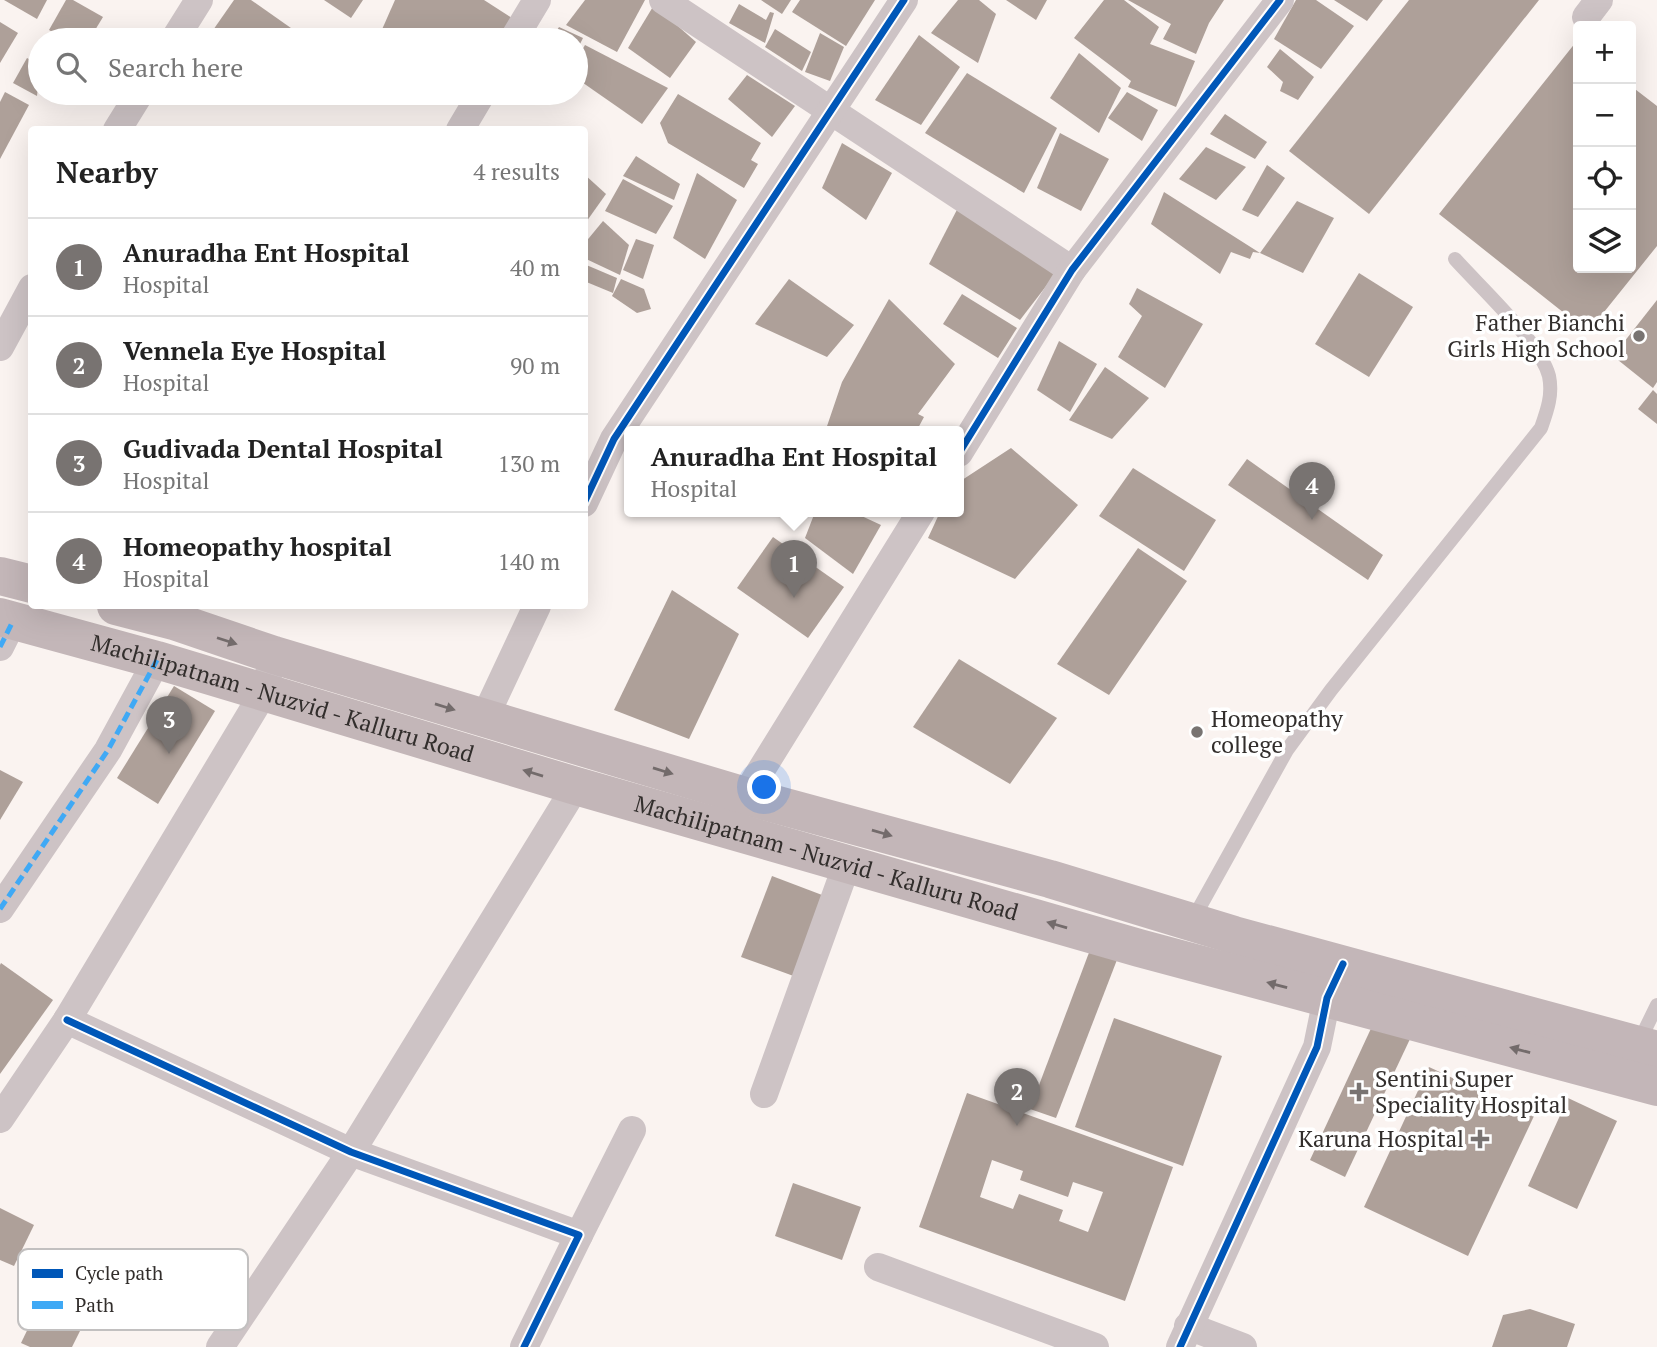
<!DOCTYPE html>
<html lang="en">
<head>
<meta charset="utf-8">
<style>
  :root { --surface:#fff; --page:#f6f6f6; --text:#222; --muted:#767676; --line:#e0e0e0; --accent:#787371 }
  body { margin:0; font-family:"PT Serif",serif; background:var(--page); color:var(--text) }
  .controls { position:absolute; right:21px; top:21px; display:grid; overflow:hidden; border-radius:7px; box-shadow:0 7px 28px #0002 }
  .controls button { width:63px; height:63px; display:grid; place-items:center; padding:0; border:0; border-bottom:2px solid var(--line); background:var(--surface); color:var(--text); font:35px sans-serif }
  .you { position:absolute; left:765px; top:788px; width:24px; height:24px; margin:-18px; border:5px solid #fff; border-radius:50%; background:#1a73e8; box-shadow:0 0 0 10px #1a73e833 }
  .badge { display:grid; place-items:center; width:46px; height:46px; border-radius:50%; background:var(--accent); color:#fff; font-size:23px; font-weight:700 }
  .pin { position:absolute; translate:-50% -58px; filter:drop-shadow(0 2px 4px #0008) }
  .pin::after { content:''; position:absolute; top:37px; width:24px; height:21px; background:inherit; clip-path:polygon(0 0,100% 0,50% 100%) }
  .popup { position:absolute; left:624px; top:426px; width:340px; height:91px; box-sizing:border-box; display:grid; place-content:center; border-radius:7px; background:var(--surface); filter:drop-shadow(0 2px 5px #0005); font-size:23px; white-space:nowrap; color:var(--muted) }
  .popup b { font-size:26px; color:var(--text) }
  .popup::after { content:''; position:absolute; left:50%; top:100%; margin-left:-14px; border:14px solid transparent; border-top-color:var(--surface) }
  .list { margin:0; padding:0; list-style:none }
  h2 { display:flex; justify-content:space-between; align-items:center; height:91px; margin:0; padding:0 28px; font-size:30px }
  h2 small { font-size:23px; font-weight:400; color:var(--muted) }
  .list li { display:grid; grid-template-columns:46px 1fr auto; gap:21px; align-items:center; box-sizing:border-box; height:98px; padding:0 28px; border-top:2px solid var(--line) }
  .list b { display:block; font-size:26px; white-space:nowrap }
  .list p { margin:0; font-size:23px; white-space:nowrap; color:var(--muted) }
  .list em { font-size:23px; font-style:normal; color:var(--muted) }
  .icon { flex:none; width:38px; height:38px; fill:none; stroke:currentColor; stroke-width:2; stroke-linecap:round; stroke-linejoin:round }
  .map { position:relative; flex:none; width:1657px; height:1347px; overflow:hidden }
  .search { position:absolute; background:var(--surface); box-shadow:0 7px 28px #0002; left:28px; top:28px; width:560px; height:77px; display:flex; align-items:center; gap:18px; box-sizing:border-box; padding:0 24px; border-radius:38px; color:var(--muted); font-size:26px }
  .panel { position:absolute; background:var(--surface); box-shadow:0 7px 28px #0002; left:28px; top:126px; width:560px; height:483px; border-radius:7px }
  .map>svg:first-child { display:block }
  .building { fill:#aea099; fill-rule:evenodd }
  .lines { fill:none; stroke-linecap:round; stroke-linejoin:round }
  .lane { stroke:#cdc3c5; stroke-width:14 }
  .street { stroke:#cdc3c5; stroke-width:28 }
  .highway { stroke:#c3b6b8; stroke-width:38 }
  .quiet { stroke:#3fa9f5; stroke-width:5; stroke-dasharray:10 5; stroke-linecap:butt }
  .cycleway-casing { stroke:#fff; stroke-width:11 }
  .cycleway { stroke:#0057b8; stroke-width:7 }
  .oneway { fill:#736b6b }
  .poi-dot { fill:#787371; stroke:#fff; stroke-width:2.5 }
  .labels { text-anchor:middle; stroke-width:7; stroke-linejoin:round; paint-order:stroke }
  .poi-label { font-size:23px; fill:#322e2c; stroke:#fff; text-anchor:end }
  .street-label { font-size:23px; fill:#322e2c; stroke:#fff }
  .key { fill:#fff; stroke:#c2c0c0; stroke-width:2 }
  .key-label { font-size:19px; fill:#322e2c }
</style>
</head>
<body>
<div class="map">
<svg width="1657" height="1347" viewBox="0 0 1657 1347">
  <rect width="100%" height="100%" fill="#faf3f0"/>
  <g class="building">
    <polygon points="4,0 47,0 37,19"/>
    <polygon points="66,0 73,0 103,17 89,40 66,40 49,30"/>
    <polygon points="234,0 251,0 308,40 221,40 211,33"/>
    <polygon points="324,0 363,0 351,18"/>
    <polygon points="395,0 484,0 512,18 499,40 391,40 380,34"/>
    <polygon points="585,0 645,0 617,52 566,25"/>
    <polygon points="761,0 791,0 782,14"/>
    <polygon points="800,0 875,0 846,46 792,12"/>
    <polygon points="958,0 979,0 996,14 978,63 931,33"/>
    <polygon points="1006,0 1047,0 1036,20"/>
    <polygon points="1104,0 1124,0 1159,27 1150,44 1195,61 1176,107 1128,87 1131,81 1074,38"/>
    <polygon points="1128,0 1224,0 1209,23 1196,54 1163,39 1171,24"/>
    <polygon points="1296,0 1316,0 1354,26 1321,69 1274,39"/>
    <polygon points="1334,0 1383,0 1367,21"/>
    <polygon points="1409,0 1539,0 1369,214 1289,151"/>
    <polygon points="739,4 766,20 770,12 774,13 765,43 729,23"/>
    <polygon points="654,5 696,42 670,78 628,48"/>
    <polygon points="0,22 18,33 0,63"/>
    <polygon points="559,27 583,38 576,52 576,40 551,40"/>
    <polygon points="775,29 811,52 802,71 765,47"/>
    <polygon points="820,33 844,47 830,81 805,72"/>
    <polygon points="919,35 960,67 921,125 875,100"/>
    <polygon points="1576,42 1578,44 1578,268 1631,268 1631,86 1657,106 1657,246 1588,332 1439,214"/>
    <polygon points="585,45 668,88 642,124 576,78 576,61"/>
    <polygon points="1280,49 1314,77 1298,100 1280,91 1283,82 1267,67"/>
    <polygon points="1079,53 1121,88 1099,133 1050,98"/>
    <polygon points="27,58 40,65 37,96 13,83"/>
    <polygon points="967,73 1057,128 1024,193 925,133"/>
    <polygon points="747,75 795,106 772,137 728,99"/>
    <polygon points="5,92 29,105 0,159 0,102"/>
    <polygon points="1127,92 1158,110 1142,141 1108,118"/>
    <polygon points="678,94 761,143 751,160 758,164 744,188 668,143 660,123"/>
    <polygon points="1225,114 1267,142 1255,159 1210,134"/>
    <polygon points="1060,133 1109,159 1081,211 1037,188"/>
    <polygon points="842,143 892,173 866,220 822,188"/>
    <polygon points="1206,147 1246,167 1216,200 1179,179"/>
    <polygon points="636,156 680,184 674,200 623,176"/>
    <polygon points="1267,165 1285,178 1258,217 1242,210"/>
    <polygon points="697,173 737,200 705,259 673,238"/>
    <polygon points="584,174 606,194 584,225"/>
    <polygon points="623,179 673,206 656,234 605,211"/>
    <polygon points="1164,192 1260,253 1253,252 1250,259 1231,252 1220,274 1151,224"/>
    <polygon points="963,198 1057,272 1020,320 929,264"/>
    <polygon points="1297,201 1334,218 1303,273 1260,253"/>
    <polygon points="603,221 629,245 620,275 584,258 584,244"/>
    <polygon points="636,239 654,245 643,279 623,270"/>
    <polygon points="584,264 617,278 613,293 584,281"/>
    <polygon points="1359,273 1413,307 1369,377 1315,344"/>
    <polygon points="621,279 644,289 651,309 637,313 612,296"/>
    <polygon points="789,279 854,325 827,357 755,324"/>
    <polygon points="1137,288 1203,324 1165,388 1118,357 1142,316 1129,304"/>
    <polygon points="962,294 1017,328 998,358 943,324"/>
    <polygon points="889,299 955,364 918,414 924,417 916,432 825,432 842,382"/>
    <polygon points="1657,300 1657,382 1653,388 1613,356"/>
    <polygon points="1059,341 1097,364 1070,412 1037,390"/>
    <polygon points="1105,367 1149,398 1112,439 1069,420"/>
    <polygon points="1653,390 1657,394 1657,424 1638,409"/>
    <polygon points="1011,448 1078,505 1015,579 928,538 940,512 959,512 959,482"/>
    <polygon points="1247,459 1383,555 1368,580 1228,485"/>
    <polygon points="1133,468 1216,520 1184,571 1099,516"/>
    <polygon points="815,512 853,512 881,525 853,574 805,538"/>
    <polygon points="773,537 844,587 808,638 737,588"/>
    <polygon points="1138,548 1187,581 1109,695 1057,664"/>
    <polygon points="672,590 739,634 689,739 614,710"/>
    <polygon points="959,659 1057,718 1010,784 913,727"/>
    <polygon points="174,686 215,711 158,804 117,778"/>
    <polygon points="0,770 23,782 0,820"/>
    <polygon points="772,876 830,898 799,978 741,957"/>
    <polygon points="1093,942 1120,952 1056,1118 1030,1109"/>
    <polygon points="1,963 53,1000 0,1074 0,965"/>
    <polygon points="1114,1018 1222,1056 1183,1166 1075,1127"/>
    <polygon points="1374,1022 1410,1039 1345,1177 1310,1160"/>
    <polygon points="1429,1067 1534,1116 1468,1256 1364,1207"/>
    <path d="M967,1093l206,74 -48,134 -206,-74zM992,1160l31,11 -3,9 48,17 5,-15 30,10 -15,40 -29,-11 4,-11 -44,-16 -6,15 -33,-12z"/>
    <polygon points="1568,1098 1617,1121 1577,1209 1528,1186"/>
    <polygon points="793,1183 861,1207 842,1260 775,1236"/>
    <polygon points="0,1208 34,1225 14,1266 0,1260"/>
    <polygon points="38,1308 81,1329 72,1347 30,1347 21,1343"/>
    <polygon points="1530,1309 1575,1324 1567,1347 1492,1347 1503,1315"/>
  </g>
  <g class="lines">
    <g class="lane">
      <path d="M1192,921l95,-171 44,-60 210,-262c6,-17 12,-33 8,-52 -9,-34 -68,-88 -94,-117"/>
      <polyline points="1639,1042 1657,1005"/>
    </g>
    <g class="street">
      <polyline points="663,0 1072,270"/>
      <polyline points="1586,17 1599,0"/>
      <polyline points="174,40 199,0"/>
      <polyline points="513,40 537,0"/>
      <polyline points="117,130 140,93"/>
      <polyline points="460,130 482,93"/>
      <polyline points="0,347 32,288"/>
      <polyline points="959,453 1072,270 1280,0"/>
      <polyline points="584,503 614,439 904,0"/>
      <polyline points="0,647 13,621"/>
      <polyline points="484,719 537,606"/>
      <polyline points="745,796 921,512"/>
      <polyline points="0,909 108,750 157,660"/>
      <polyline points="67,1020 351,1152 579,1235 524,1347"/>
      <polyline points="764,1094 847,864"/>
      <polyline points="0,1119 67,1020 264,692 268,676"/>
      <polyline points="579,1235 632,1130"/>
      <polyline points="878,1267 1095,1347"/>
      <polyline points="1188,1326 1243,1347"/>
      <polyline points="220,1347 351,1152 576,786"/>
      <polyline points="1180,1347 1317,1047 1327,998 1334,983"/>
    </g>
    <g class="highway">
      <polyline points="0,576 32,584"/>
      <polyline points="116,606 174,621 274,655 745,796 1050,879 1234,935 1657,1050"/>
      <path id="s1" d="M0,617l157,43 419,126 563,162 518,139"/>
    </g>
    <g class="quiet">
      <polyline points="0,647 13,621"/>
      <polyline points="0,909 108,750 157,660"/>
    </g>
    <defs>
      <g id="cycleway">
        <polyline points="959,453 1072,270 1280,0"/>
        <polyline points="584,503 614,439 904,0"/>
        <polyline points="67,1020 351,1152 579,1235 524,1347"/>
        <polyline points="1180,1347 1317,1047 1327,998 1343,964"/>
      </g>
    </defs>
    <use href="#cycleway" class="cycleway-casing"/>
    <use href="#cycleway" class="cycleway"/>
  </g>
  <defs><path id="oneway-solid" d="M-6-.8H1V-3.2L6.5 0L1 3.2V.8H-6Z" transform="scale(1.75)"/></defs>
  <g class="oneway">
    <use href="#oneway-solid" transform="translate(227 641) rotate(18)"/>
    <use href="#oneway-solid" transform="translate(445 707) rotate(17)"/>
    <use href="#oneway-solid" transform="translate(663 771) rotate(17)"/>
    <use href="#oneway-solid" transform="translate(533 773) rotate(-163)"/>
    <use href="#oneway-solid" transform="translate(882 833) rotate(16)"/>
    <use href="#oneway-solid" transform="translate(1057 925) rotate(-164)"/>
    <use href="#oneway-solid" transform="translate(1277 985) rotate(-165)"/>
    <use href="#oneway-solid" transform="translate(1520 1050) rotate(-165)"/>
  </g>
  <g class="poi-dot">
    <circle cx="1639" cy="336" r="7"/>
    <circle cx="1197" cy="732" r="7"/>
    <path d="M1355.5 1081.5h7v7h7v7h-7v7h-7v-7h-7v-7h7z"/>
    <path d="M1476.5 1128.5h7v7h7v7h-7v7h-7v-7h-7v-7h7z"/>
  </g>
  <g class="labels">
    <g class="poi-label">
      <text x="1625" y="331">Father Bianchi<tspan x="1625" dy="26">Girls High School</tspan></text>
      <text x="1211" y="727" text-anchor="start">Homeopathy<tspan x="1211" dy="26">college</tspan></text>
      <text x="1375" y="1087" text-anchor="start">Sentini Super<tspan x="1375" dy="26">Speciality Hospital</tspan></text>
      <text x="1464" y="1147">Karuna Hospital</text>
    </g>
    <g class="street-label">
      <text dy="8" stroke="none"><textPath href="#s1" startOffset="294">Machilipatnam - Nuzvid - Kalluru Road</textPath></text>
      <text dy="8" stroke="none"><textPath href="#s1" startOffset="861">Machilipatnam - Nuzvid - Kalluru Road</textPath></text>
    </g>
  </g>
  <rect x="18" y="1249" width="230" height="81" rx="10" class="key"/>
  <rect x="32" y="1269" width="31" height="9" fill="#0057b8"/>
  <rect x="32" y="1301" width="31" height="8" fill="#3fa9f5"/>
  <g class="key-label">
    <text x="75" y="1280">Cycle path</text>
    <text x="75" y="1312">Path</text>
  </g>
</svg>
<div class="controls">
<button>+</button>
<button>−</button>
<button><svg class="icon" aria-label="locate" viewBox="0 0 24 24"><circle cx="12" cy="12" r="6"/><path d="M12 2v4M12 18v4M2 12h4M18 12h4"/></svg></button>
<button><svg class="icon" aria-label="layers" viewBox="0 0 24 24"><path d="M12 4l9 5-9 5-9-5zM3 14l9 5 9-5"/></svg></button>
</div>
<div class="you"></div>
<div class="pin badge" style="left:794px;top:598px">1</div>
<div class="popup"><b>Anuradha Ent Hospital</b>Hospital</div>
<div class="pin badge" style="left:1017px;top:1126px">2</div>
<div class="pin badge" style="left:169px;top:754px">3</div>
<div class="pin badge" style="left:1312px;top:520px">4</div>
<div class="search"><svg class="icon" aria-label="search" viewBox="0 0 24 24"><circle cx="10" cy="10" r="6"/><path d="M15 15l6 6"/></svg>Search here</div>
<section class="panel">
<h2>Nearby<small>4 results</small></h2>
<ul class="list">
<li><span class="badge">1</span><div><b>Anuradha Ent Hospital</b><p>Hospital</p></div><em>40 m</em></li>
<li><span class="badge">2</span><div><b>Vennela Eye Hospital</b><p>Hospital</p></div><em>90 m</em></li>
<li><span class="badge">3</span><div><b>Gudivada Dental Hospital</b><p>Hospital</p></div><em>130 m</em></li>
<li><span class="badge">4</span><div><b>Homeopathy hospital</b><p>Hospital</p></div><em>140 m</em></li>
</ul>
</section>
</div>
</body>
</html>
